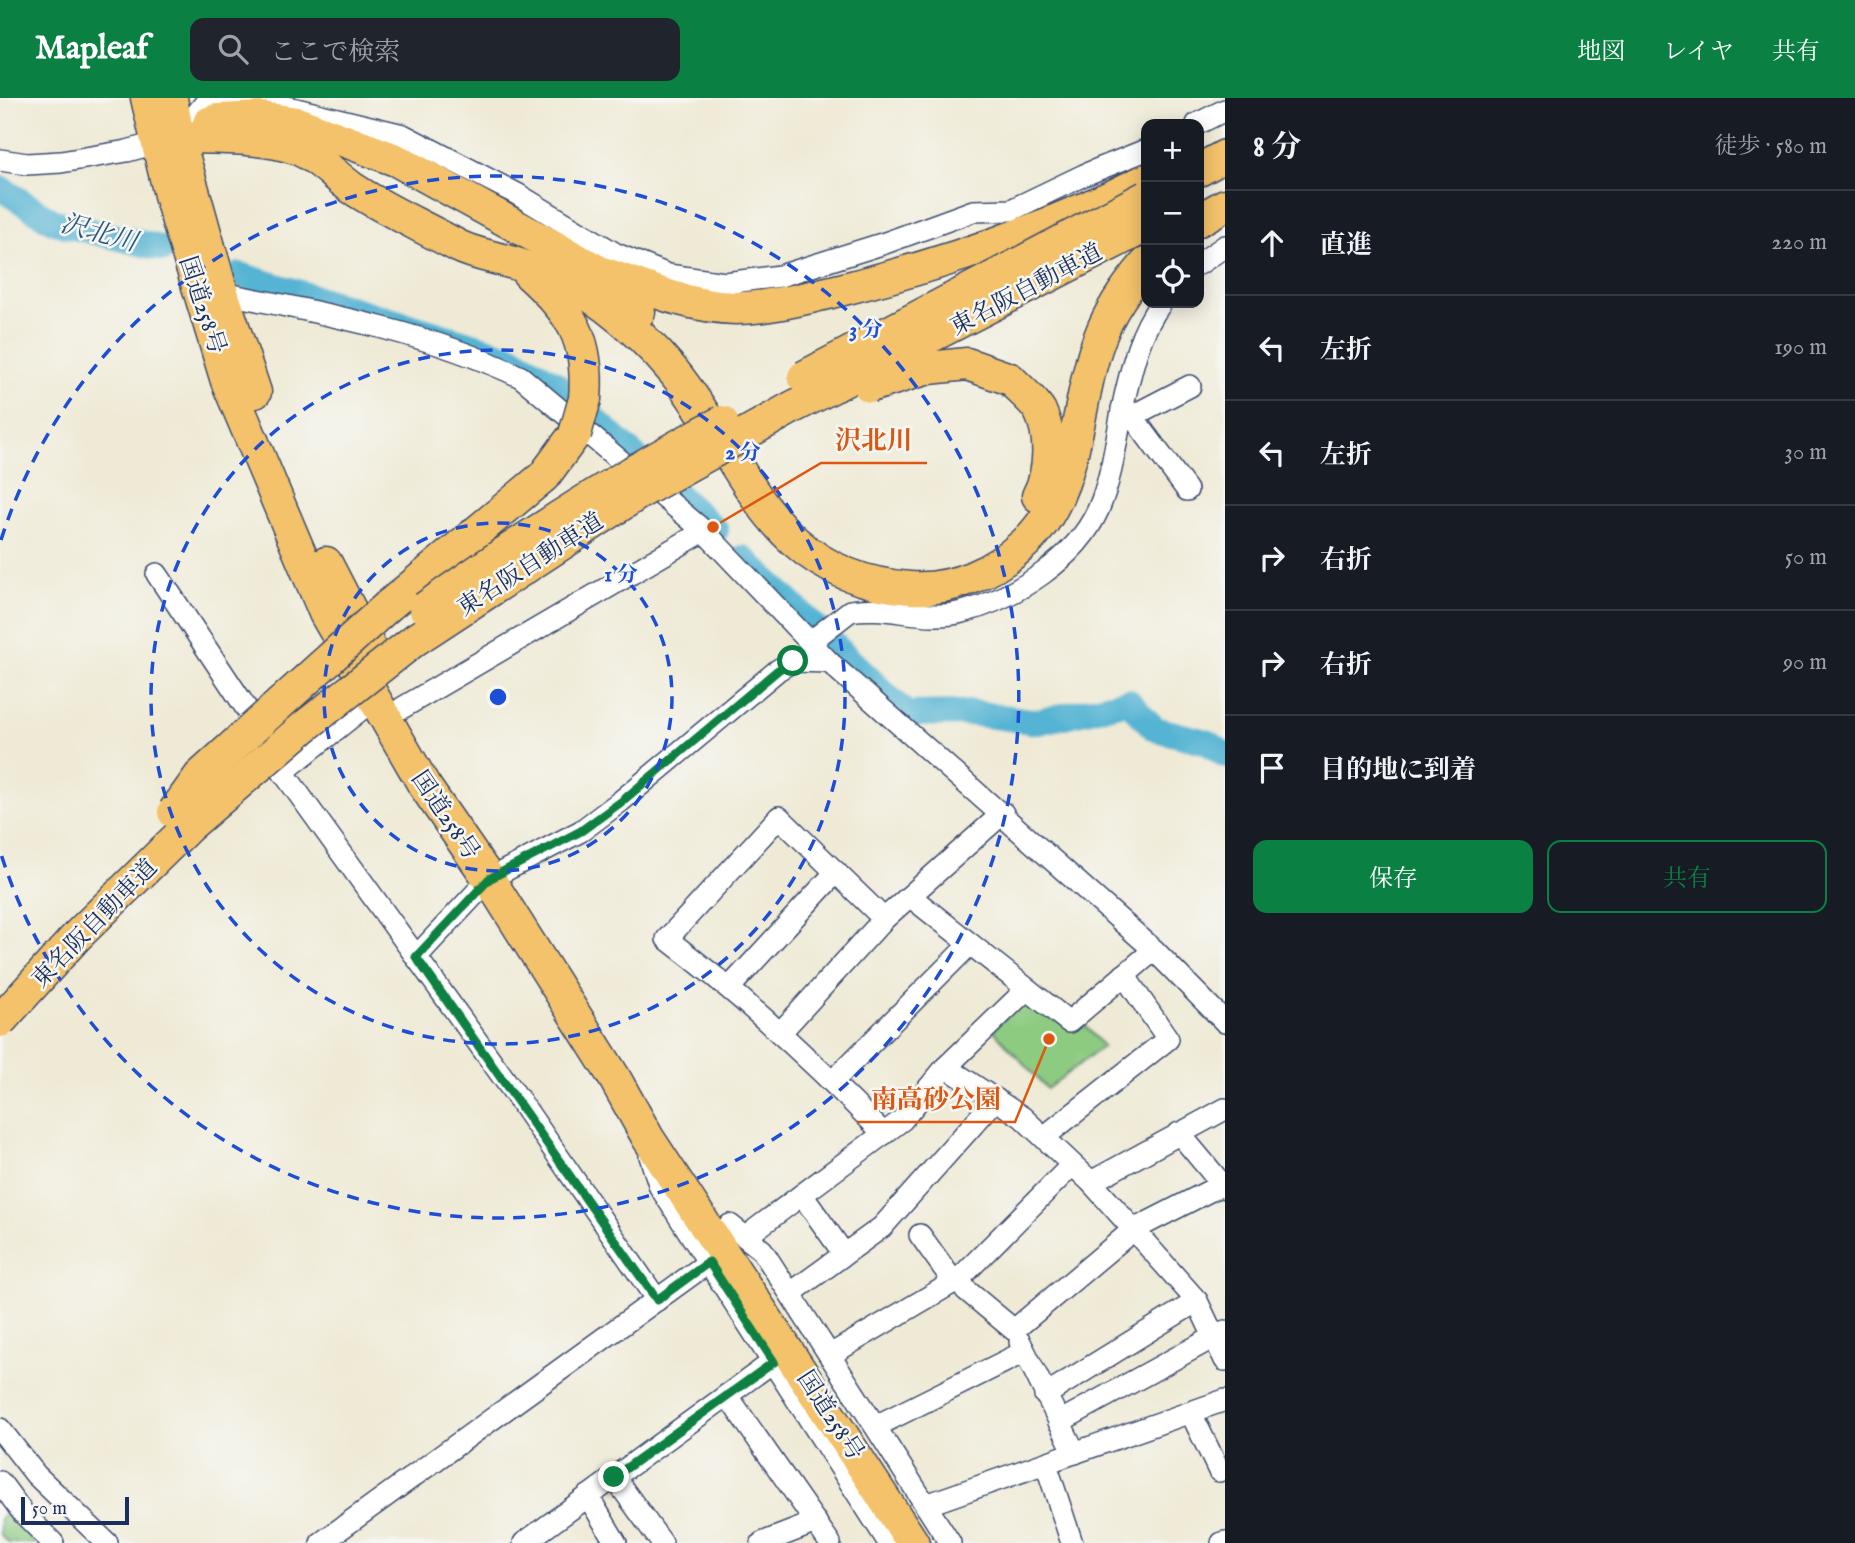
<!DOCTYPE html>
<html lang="ja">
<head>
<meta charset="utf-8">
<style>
  :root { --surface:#171b24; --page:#20242c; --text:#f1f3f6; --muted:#9ea1a6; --line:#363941; --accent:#0b8043 }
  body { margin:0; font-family:"IM FELL English","Noto Serif JP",serif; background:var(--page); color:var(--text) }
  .controls { position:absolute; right:21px; top:21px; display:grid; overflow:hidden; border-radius:14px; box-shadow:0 4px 18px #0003 }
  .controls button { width:63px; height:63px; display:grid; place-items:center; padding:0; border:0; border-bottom:2px solid var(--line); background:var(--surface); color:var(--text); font:35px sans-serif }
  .scale { position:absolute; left:21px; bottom:18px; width:108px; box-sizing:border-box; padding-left:7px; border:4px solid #1b2f5e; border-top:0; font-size:19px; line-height:24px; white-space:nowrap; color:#1b2f5e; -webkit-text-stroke:5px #f6f6f2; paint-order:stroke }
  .stop { position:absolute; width:21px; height:21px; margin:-16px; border:5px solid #0b8043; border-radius:50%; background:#fff }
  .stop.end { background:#0b8043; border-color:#fff; box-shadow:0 2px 7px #0008 }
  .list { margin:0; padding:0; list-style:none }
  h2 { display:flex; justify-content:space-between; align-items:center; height:91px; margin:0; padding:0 28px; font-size:30px }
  h2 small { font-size:23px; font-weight:400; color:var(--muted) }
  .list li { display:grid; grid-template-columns:46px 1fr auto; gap:21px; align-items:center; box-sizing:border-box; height:105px; padding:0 28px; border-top:2px solid var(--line) }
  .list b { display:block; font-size:26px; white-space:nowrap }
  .list em { font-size:23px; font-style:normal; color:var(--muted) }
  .actions { display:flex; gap:14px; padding:21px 28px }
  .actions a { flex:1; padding:16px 0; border:2px solid var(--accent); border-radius:14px; text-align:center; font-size:24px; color:var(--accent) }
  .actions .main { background:var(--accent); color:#fff }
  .icon { flex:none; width:38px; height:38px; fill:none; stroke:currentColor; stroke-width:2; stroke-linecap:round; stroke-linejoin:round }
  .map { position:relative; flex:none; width:1225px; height:1445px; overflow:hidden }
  header { display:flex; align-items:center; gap:42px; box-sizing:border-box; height:98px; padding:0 35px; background:var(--accent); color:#fff }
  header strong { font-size:33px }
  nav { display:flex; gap:38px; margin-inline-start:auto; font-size:24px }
  .search { width:490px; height:63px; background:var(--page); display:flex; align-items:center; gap:18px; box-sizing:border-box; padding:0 24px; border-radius:14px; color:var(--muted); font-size:26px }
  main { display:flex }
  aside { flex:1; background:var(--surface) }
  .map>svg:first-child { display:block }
  .green { fill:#8dcb81; stroke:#547d70; stroke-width:2 }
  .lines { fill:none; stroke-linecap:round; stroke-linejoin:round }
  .river { stroke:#55b4d3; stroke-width:26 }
  .minor-casing { stroke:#3b4b70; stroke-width:24 }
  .highway-casing { stroke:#3b4b70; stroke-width:35 }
  .minor { stroke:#fff; stroke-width:21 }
  .highway { stroke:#f3c26a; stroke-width:32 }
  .highway-bridge-casing { stroke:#3b4b70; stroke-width:35; stroke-linecap:butt }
  .highway-bridge { stroke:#f3c26a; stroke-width:32 }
  .route { stroke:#0b8043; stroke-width:9 }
  .ring { fill:none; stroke:#1d4ed8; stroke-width:3.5; stroke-dasharray:12 9 }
  .labels { text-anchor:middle; stroke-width:5; stroke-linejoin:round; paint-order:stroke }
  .street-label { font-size:24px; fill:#1b2f5e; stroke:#f6f6f2 }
  .water-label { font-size:26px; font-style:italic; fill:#2c5781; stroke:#f6f6f2 }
  .centre { fill:#1d4ed8; stroke:#f6f6f2; stroke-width:3.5 }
  .ring-label { font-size:21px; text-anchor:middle; font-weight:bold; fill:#1d4ed8; stroke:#f6f6f2; stroke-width:5; stroke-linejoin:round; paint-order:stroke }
  .leader { fill:none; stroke:#de5710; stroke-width:2.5 }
  .callout-dot { fill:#de5710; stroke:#f6f6f2; stroke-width:2.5 }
  .callout-label { font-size:26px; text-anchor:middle; font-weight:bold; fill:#de5710; stroke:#f6f6f2; stroke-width:5; stroke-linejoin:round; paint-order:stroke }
</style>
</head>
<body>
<header>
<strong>Mapleaf</strong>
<div class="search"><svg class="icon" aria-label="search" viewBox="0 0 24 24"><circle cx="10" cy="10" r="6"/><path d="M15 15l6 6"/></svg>ここで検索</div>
<nav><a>地図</a><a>レイヤ</a><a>共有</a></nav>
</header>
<main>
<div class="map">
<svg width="1225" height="1445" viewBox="0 0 1225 1445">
  <rect width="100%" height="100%" fill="#f6f6f2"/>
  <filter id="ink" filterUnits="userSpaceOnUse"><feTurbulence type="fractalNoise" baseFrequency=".0143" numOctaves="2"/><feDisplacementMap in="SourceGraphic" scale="14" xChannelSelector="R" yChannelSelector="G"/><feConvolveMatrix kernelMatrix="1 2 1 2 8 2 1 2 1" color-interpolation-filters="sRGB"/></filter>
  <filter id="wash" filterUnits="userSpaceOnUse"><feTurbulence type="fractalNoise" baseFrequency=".00686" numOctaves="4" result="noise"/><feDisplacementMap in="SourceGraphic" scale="28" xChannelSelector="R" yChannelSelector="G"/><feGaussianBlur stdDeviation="1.57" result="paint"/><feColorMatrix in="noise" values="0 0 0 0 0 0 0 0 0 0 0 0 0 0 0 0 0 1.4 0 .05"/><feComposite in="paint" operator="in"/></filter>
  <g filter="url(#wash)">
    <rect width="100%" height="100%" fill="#efead5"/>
    <g class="green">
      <polygon points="1032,904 1082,924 1103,948 1047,991 993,932 1019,905"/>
      <polygon points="6,1414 37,1445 9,1445 0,1436 0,1421"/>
    </g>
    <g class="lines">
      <g class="river">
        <polyline points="0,90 54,124 164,151"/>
        <polyline points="240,177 512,259 556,286 716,432"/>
        <polyline points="743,460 906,616 972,615 1038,624 1128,603 1155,631 1207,644 1225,657"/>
      </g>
    </g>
  </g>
  <g filter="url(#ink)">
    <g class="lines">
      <defs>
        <g id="minor">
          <polyline points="1197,26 1225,12"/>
          <polyline points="0,62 27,66 61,64 127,53 178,39 206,4 263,3 403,37 517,96 616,156 668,177 725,185 780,178 885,145 973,113 1011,112 1084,77 1146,52"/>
          <polyline points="1199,166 1225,148"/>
          <path d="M222,195c101,20 205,39 299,84l183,154 125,131 325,288 71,72"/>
          <polyline points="1122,311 1132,318 1187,392"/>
          <polyline points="1132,318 1190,288"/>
          <polyline points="157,476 252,619 283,674 518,1000 657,1202"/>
          <path d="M810,544l40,-31c38,-7 76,12 116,0 50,-14 110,-52 132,-101 15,-34 19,-77 27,-114 8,-34 15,-64 36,-93"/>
          <polyline points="402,610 704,433"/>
          <polyline points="283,674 374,601"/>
          <polyline points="911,799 1069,924 1154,852"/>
          <polyline points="416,859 489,781 581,733 621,703 778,572 793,563 829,564"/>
          <polyline points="730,889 836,774"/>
          <polyline points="780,935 884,821 1003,715"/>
          <polyline points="946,969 1022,1019 1091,1084 1197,1203 1225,1262"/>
          <polyline points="833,983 970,846"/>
          <polyline points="1179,1035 1225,1090"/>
          <path d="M884,1036c-68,-70 -139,-136 -217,-195l112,-122 105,102"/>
          <polyline points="1044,1039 1168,941 1124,877"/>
          <polyline points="650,1058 660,1089 889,1445"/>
          <polyline points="1071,1068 959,1181 966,1192 1014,1232 1133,1132 1225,1085"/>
          <polyline points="1091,1084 1225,1011"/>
          <polyline points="802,1097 844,1156"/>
          <polyline points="730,1127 762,1152 950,1445"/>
          <polyline points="920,1137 953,1183"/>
          <polyline points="749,1140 756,1131 902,1022 946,969 1027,891"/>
          <polyline points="791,1195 882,1129 996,1001"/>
          <polyline points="1020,1244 1075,1355"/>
          <polyline points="830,1257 959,1181"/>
          <polyline points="727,1297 830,1445"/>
          <polyline points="1045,1297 1197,1203"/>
          <polyline points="1191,1315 1219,1373"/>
          <polyline points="1059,1324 1225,1233"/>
          <polyline points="876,1328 1024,1254"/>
          <polyline points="0,1331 36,1377 107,1445"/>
          <polyline points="1046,1366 1072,1445"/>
          <polyline points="614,1379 662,1445"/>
          <polyline points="0,1384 23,1415 53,1445"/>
          <polyline points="588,1398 616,1445"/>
          <polyline points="926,1407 1225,1302"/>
          <polyline points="321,1445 709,1164"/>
          <polyline points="524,1445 774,1263"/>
          <polyline points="762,1445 816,1424"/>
          <polyline points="1222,1445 1225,1444"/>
        </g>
        <g id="highway">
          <polyline points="147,0 170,97 227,283 325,515 424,687 489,781 614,979 648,1040 913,1445"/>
          <polyline points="171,0 178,39 222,195 255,294"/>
          <polyline points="209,25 217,22 262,20 297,25 396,62 598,173 639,214"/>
          <path d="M178,39c36,1 86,-1 120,12 19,7 37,27 54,39 33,22 72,39 106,58 14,7 30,10 45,14 38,11 71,23 103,47 25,19 48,41 68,65 74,92 95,206 236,216 43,3 84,-16 115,-45 56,-52 49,-139 75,-206 10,-27 27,-51 46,-73"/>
          <polyline points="1199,72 1225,58"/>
          <polyline points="1199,122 1225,107"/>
          <path d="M528,175c43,39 62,65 57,126"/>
          <path d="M606,176c42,15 84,33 129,34 35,0 71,-10 105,-18 104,-26 210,-62 306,-110"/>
          <path d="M1010,281c9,10 24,21 30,32 12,25 11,61 -2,85"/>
          <polyline points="326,465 373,556"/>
          <polyline points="388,508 544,378 575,336"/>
        </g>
      </defs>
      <use href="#minor" class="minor-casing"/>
      <use href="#highway" class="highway-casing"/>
      <use href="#minor" class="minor"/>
      <use href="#highway" class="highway"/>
      <defs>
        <g id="highway-bridge">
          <polyline points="804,279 1146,99"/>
          <polyline points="870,288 929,270 967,266 1010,281"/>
          <polyline points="575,336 585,301"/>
          <path d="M425,510c95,-68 193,-131 297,-186"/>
          <polyline points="174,714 200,678 388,508"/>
          <polyline points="0,923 77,838 188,729 304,629 416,541 639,395 793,309 1146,128"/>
        </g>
      </defs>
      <use href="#highway-bridge" class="highway-bridge-casing"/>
      <use href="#highway-bridge" class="highway-bridge"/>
    </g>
  </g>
  <g class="lines" filter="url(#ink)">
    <polyline class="route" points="614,1379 774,1264 709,1164 657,1202 416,859 489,781 581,733 621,704 778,572 793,563"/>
  </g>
  <g class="ring">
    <circle cx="498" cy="599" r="174"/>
    <circle cx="498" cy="599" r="347"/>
    <path d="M1 442A521 521 0 1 1 1 756"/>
  </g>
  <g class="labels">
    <g class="street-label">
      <text transform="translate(1026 191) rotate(-28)" y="8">東名阪自動車道</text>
      <text transform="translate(203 207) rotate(72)" y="8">国道258号</text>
      <text transform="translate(530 466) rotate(-33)" y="8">東名阪自動車道</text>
      <text transform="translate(446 717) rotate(56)" y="8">国道258号</text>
      <text transform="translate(94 825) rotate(-46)" y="8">東名阪自動車道</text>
      <text transform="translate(831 1317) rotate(57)" y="8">国道258号</text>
    </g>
    <g class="water-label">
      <text transform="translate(99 134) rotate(15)" y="9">沢北川</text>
    </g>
  </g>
  <circle cx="498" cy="599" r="10" class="centre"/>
  <g class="ring-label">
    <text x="866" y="238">3 分</text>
    <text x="743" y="361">2 分</text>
    <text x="621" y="483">1 分</text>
  </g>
  <path class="leader" d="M713 429L821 365H927M1049 941L1015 1024H857"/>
  <g class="callout-dot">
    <circle cx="713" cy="429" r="7"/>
    <circle cx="1049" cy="941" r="7"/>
  </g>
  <g class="callout-label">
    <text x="874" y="351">沢北川</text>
    <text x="936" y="1010">南高砂公園</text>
  </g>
</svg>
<div class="controls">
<button>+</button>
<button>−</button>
<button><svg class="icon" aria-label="locate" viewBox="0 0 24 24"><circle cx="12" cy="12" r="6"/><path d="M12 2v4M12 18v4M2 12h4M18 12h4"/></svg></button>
</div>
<div class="scale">50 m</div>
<div class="stop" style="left:793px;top:563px"></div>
<div class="stop end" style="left:614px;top:1379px"></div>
</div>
<aside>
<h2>8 分<small>徒歩 · 580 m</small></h2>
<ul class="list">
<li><svg class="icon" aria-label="ahead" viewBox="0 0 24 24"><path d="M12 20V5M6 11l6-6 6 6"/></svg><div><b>直進</b></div><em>220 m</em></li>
<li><svg class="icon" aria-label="left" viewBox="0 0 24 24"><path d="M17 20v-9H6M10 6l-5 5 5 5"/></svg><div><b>左折</b></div><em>190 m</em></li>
<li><svg class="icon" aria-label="left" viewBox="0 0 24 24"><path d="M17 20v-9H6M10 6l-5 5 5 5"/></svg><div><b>左折</b></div><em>30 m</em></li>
<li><svg class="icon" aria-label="right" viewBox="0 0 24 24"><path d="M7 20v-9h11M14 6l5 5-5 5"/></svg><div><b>右折</b></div><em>50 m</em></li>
<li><svg class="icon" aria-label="right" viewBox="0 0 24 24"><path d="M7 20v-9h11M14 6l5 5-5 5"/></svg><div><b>右折</b></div><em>90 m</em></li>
<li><svg class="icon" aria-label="arrive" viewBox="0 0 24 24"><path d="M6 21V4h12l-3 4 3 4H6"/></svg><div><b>目的地に到着</b></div></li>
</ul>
<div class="actions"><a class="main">保存</a><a>共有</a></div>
</aside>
</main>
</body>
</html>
